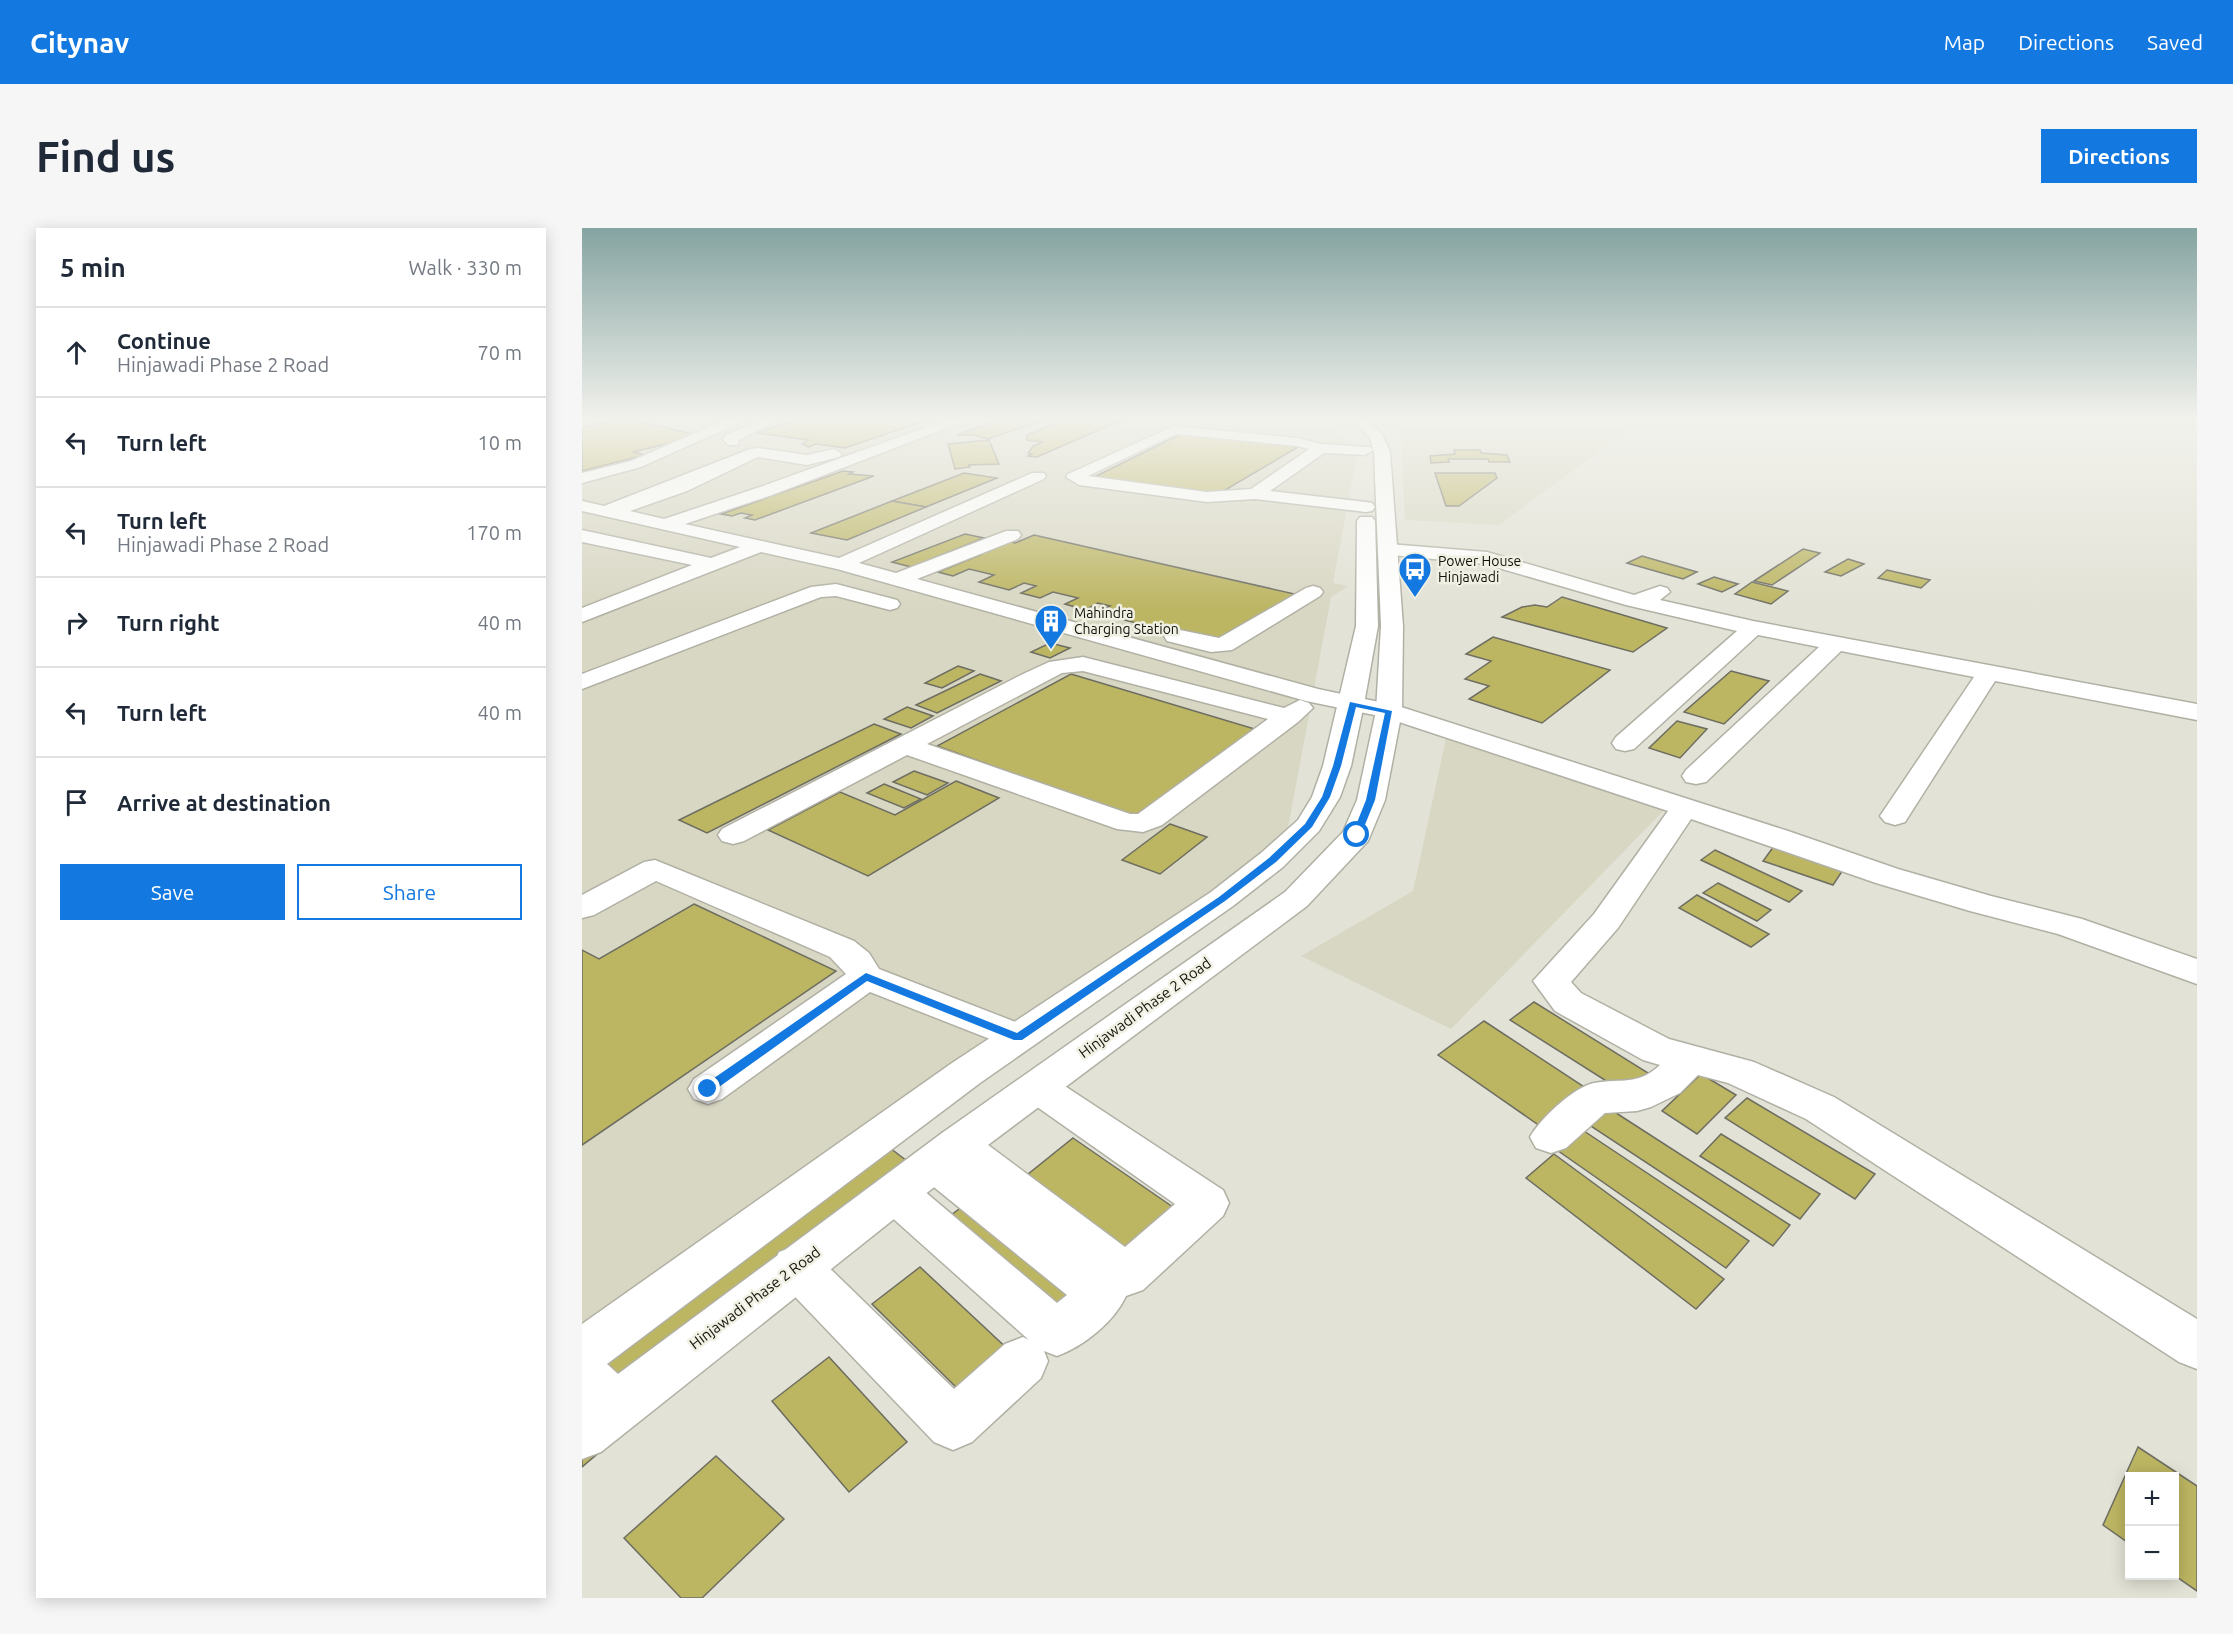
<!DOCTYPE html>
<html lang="en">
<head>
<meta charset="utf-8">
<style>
  :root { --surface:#fff; --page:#f6f6f7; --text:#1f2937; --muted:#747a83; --line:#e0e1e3; --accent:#1379e1 }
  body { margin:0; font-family:Ubuntu,sans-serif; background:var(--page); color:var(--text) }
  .controls { position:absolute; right:18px; bottom:18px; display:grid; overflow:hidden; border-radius:0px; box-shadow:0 3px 15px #0003 }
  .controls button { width:54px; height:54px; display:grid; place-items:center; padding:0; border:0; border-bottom:2px solid var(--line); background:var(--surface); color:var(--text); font:30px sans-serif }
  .stop { position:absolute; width:18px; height:18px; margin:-14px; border:4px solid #1379e1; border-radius:50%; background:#fff }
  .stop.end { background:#1379e1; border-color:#fff; box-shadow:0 2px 6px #0008 }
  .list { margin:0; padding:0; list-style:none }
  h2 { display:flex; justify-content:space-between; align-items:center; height:78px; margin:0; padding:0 24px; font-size:26px }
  h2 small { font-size:20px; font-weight:400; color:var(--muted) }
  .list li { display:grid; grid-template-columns:39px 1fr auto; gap:18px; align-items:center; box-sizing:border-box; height:90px; padding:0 24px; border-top:2px solid var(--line) }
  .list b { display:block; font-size:22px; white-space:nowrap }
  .list p { margin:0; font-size:20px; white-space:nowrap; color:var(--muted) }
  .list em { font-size:20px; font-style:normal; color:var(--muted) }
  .actions { display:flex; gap:12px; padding:18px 24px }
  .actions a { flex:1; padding:14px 0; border:2px solid var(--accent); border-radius:0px; text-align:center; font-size:21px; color:var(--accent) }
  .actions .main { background:var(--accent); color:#fff }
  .icon { flex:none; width:33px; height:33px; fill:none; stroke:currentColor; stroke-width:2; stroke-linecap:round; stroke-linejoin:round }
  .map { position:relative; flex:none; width:1615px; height:1370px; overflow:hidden; border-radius:0px }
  header { display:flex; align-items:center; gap:36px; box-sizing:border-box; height:84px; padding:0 30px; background:var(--accent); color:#fff }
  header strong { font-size:28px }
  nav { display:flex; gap:33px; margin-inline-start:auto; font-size:21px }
  .intro { display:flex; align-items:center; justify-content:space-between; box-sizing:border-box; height:144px; padding:0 36px }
  h1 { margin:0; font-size:42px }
  .button { padding:15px 27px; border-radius:0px; background:var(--accent); color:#fff; font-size:21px; font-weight:700 }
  main { display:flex; gap:36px; padding:0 36px }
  aside { flex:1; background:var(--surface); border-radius:0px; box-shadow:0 3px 15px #0003 }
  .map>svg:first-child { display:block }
  .built { fill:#d8d7c3 }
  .building { fill:#bcb562; stroke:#6d6d62; stroke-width:1.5 }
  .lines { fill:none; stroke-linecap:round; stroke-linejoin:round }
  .minor-casing { stroke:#b1b0a4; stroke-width:3 }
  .major-casing { stroke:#b1b0a4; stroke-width:3 }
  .minor { fill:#fff; fill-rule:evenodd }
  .major { fill:#fff; fill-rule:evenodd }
  .route { fill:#1379e1 }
  .labels { text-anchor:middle; stroke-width:5; stroke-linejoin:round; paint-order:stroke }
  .far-poi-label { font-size:14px; fill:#12120d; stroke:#f0f0e3; text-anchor:start }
  .street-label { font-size:15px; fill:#12120d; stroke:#f0f0e3 }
</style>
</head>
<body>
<header>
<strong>Citynav</strong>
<nav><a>Map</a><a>Directions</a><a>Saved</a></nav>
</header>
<div class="intro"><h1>Find us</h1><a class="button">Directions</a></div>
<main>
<aside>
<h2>5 min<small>Walk · 330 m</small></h2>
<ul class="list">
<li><svg class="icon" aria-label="ahead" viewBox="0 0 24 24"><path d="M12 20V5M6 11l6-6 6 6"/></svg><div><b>Continue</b><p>Hinjawadi Phase 2 Road</p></div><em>70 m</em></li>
<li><svg class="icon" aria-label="left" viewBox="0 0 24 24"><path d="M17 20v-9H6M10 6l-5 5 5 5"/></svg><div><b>Turn left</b></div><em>10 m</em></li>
<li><svg class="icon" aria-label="left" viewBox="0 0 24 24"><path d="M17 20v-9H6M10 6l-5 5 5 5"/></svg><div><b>Turn left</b><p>Hinjawadi Phase 2 Road</p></div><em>170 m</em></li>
<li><svg class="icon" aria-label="right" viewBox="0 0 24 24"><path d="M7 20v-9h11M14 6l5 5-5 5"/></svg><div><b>Turn right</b></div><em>40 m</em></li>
<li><svg class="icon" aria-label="left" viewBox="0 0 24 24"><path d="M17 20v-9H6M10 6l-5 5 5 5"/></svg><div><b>Turn left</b></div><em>40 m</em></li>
<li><svg class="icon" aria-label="arrive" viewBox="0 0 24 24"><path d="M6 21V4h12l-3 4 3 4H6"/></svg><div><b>Arrive at destination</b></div></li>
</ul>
<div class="actions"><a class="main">Save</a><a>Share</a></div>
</aside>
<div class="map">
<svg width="1615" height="1370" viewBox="0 0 1615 1370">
  <rect width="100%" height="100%" fill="#e3e2d6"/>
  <g class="built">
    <polygon points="0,190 739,190 776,221 751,355 766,358 749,369 703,616 0,1111"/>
    <polygon points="797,190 1062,190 917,297 823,292 819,209"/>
    <polygon points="865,506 1085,579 869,801 719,728 831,663"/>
  </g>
  <g class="building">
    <polygon points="44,190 118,208 51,224 63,227 0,243 0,199"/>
    <polygon points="221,190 351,190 263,220 234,216 227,219 220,216 226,212 174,205"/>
    <polygon points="423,190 463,191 406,211 391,207 375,207"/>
    <polygon points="487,190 542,191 455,229 446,228 450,226 446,225 451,218 461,214 445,212 445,207"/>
    <polygon points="599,206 716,219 633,268 506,252"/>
    <polygon points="407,212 417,236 387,237 388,239 373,241 366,216"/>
    <polygon points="872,222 898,222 899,225 925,227 928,234 907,234 906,231 866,231 867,234 849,235 848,228 873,226"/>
    <polygon points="261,243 271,244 267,246 292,248 173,292 163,290 170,287 159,285 150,288 139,286"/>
    <polygon points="382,245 415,250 344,279 310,273"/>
    <polygon points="853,245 913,245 915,250 877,278 864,278"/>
    <polygon points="310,273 344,279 265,312 229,305"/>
    <polygon points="383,306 402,310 329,339 310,334"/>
    <polygon points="452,307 717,367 637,416 515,385 528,378 516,375 503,382 483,376 496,370 471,364 458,370 439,365 454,358 442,355 427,362 397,354 412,347 387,341 371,348 356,344 398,327 389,324 420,311 433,315"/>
    <polygon points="1221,321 1238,325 1190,357 1172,353"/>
    <polygon points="1060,328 1115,344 1101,351 1045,335"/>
    <polygon points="1266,331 1282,336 1259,348 1243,344"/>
    <polygon points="1305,342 1348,352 1339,360 1296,350"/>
    <polygon points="1132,349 1156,356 1140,364 1116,356"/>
    <polygon points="1170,354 1206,363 1189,376 1153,366"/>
    <polygon points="980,369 1085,400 1051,424 920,389 940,379 953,377 965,379"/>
    <polygon points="911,409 1028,442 960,495 887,471 907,458 883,451 909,433 884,426"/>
    <polygon points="468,415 488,420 468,430 449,424"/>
    <polygon points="376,438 392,443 360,460 343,455"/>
    <polygon points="1149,443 1187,453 1142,496 1102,484"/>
    <polygon points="398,446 419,453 355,485 334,477"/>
    <polygon points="489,446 676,502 552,589 355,518"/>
    <polygon points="325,479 351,488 329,500 302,491"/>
    <polygon points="1095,493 1125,501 1098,530 1067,520"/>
    <polygon points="292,496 319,506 125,605 97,592"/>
    <polygon points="332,543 366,555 345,567 311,554"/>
    <polygon points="374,553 417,570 286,648 186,602 258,564 313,587"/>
    <polygon points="302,556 339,571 322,580 285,565"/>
    <polygon points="588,596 625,609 578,646 540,632"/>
    <polygon points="1192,618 1261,642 1251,657 1181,633"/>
    <polygon points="1133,622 1220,663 1207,674 1119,632"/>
    <polygon points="1136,655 1189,682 1175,693 1121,665"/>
    <polygon points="1115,667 1187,706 1169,719 1097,680"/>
    <polygon points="112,676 254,743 0,917 0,722 17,731"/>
    <polygon points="952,774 1071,848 1048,868 928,792"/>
    <polygon points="902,793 1013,866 968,905 856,827"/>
    <polygon points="1119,846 1154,867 1115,906 1080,883"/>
    <polygon points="1165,870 1293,946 1273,971 1143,890"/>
    <polygon points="1014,872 1208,997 1191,1018 995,889"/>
    <polygon points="996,899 1167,1013 1144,1040 972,920"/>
    <polygon points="283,901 350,952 174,1091 0,1239 0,1111"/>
    <polygon points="1139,906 1238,966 1218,991 1118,928"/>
    <polygon points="491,910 601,986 545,1038 435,955"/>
    <polygon points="972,926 1142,1051 1114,1081 944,950"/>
    <polygon points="389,972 508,1069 475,1099 356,997"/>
    <polygon points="338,1039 431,1126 383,1168 290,1076"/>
    <polygon points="247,1129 325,1214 267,1264 190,1173"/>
    <polygon points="1556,1219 1615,1258 1615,1363 1592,1347 1592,1248 1548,1248 1548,1316 1521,1297"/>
    <polygon points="134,1228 202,1291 120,1370 99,1370 42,1310"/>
  </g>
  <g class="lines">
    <defs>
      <g id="minor">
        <polygon points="0,190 22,190 0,198"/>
        <polygon points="148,190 168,190 59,239 0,255 0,245 49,233"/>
        <polygon points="182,190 201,190 157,212 156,217 146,217 141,211 143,208"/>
        <path d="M370,190h21l-201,77 -87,29 154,34 193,-85h12l2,3 -2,3 -185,84 37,10 110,-42h12l3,4 -3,4 -101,40 401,110 80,17 390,125 110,38 93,27 91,23 115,40v25l-139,-50 -88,-23 -94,-28 -185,-64 -73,109 -47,54 10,11 88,46 85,23 80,35 363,222v50l-18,-7 -373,-243 -78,-36 -30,-8 -18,18 -29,14 -14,4 -32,2 -39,35 -15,5 -15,-5 -6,-11c10,-18 44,-50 64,-54 27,-5 44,3 66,-18l-17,-5 -88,-49 -22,-30 61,-67 74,-103 -284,-94 -78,-16 -469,-132 -76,-17 -179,70v-14l110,-43 -110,-23v-12l129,28 29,-11 -158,-36v-10l22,5 146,-57 9,-1 48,7 27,-6 8,5 -3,3 -32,8 -49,-8 -71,34 -57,20 34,8 96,-32z"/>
        <path d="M592,198l123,12 24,6 49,3 3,3 -8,5 -41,-2 -54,38 96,11 6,1 3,4 -3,4 -6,1 -111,-13 -48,3 -128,-17 -13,-8 2,-3zM594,206l121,12 12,3 -58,40 -44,3 -119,-16z"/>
        <polygon points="807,316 905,324 1052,367 1078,358 1085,360 1088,364 1078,372 1171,393 1615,476 1615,492 1413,453 1323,594 1313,597 1303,594 1298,588 1392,449 1259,423 1124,554 1114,556 1104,554 1100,548 1104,542 1237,419 1176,407 1052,521 1043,523 1034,521 1030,515 1034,509 1155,403 1044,377 903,336 800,326 798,322 800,318"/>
        <polygon points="254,356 315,372 318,376 315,380 308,382 254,368 239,369 0,461 0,446 229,359"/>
        <polygon points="731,358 738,360 741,364 738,368 650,422 629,424 585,413 582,408 585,403 593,401 637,410 724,360"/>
        <path d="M501,429l201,51 16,-8 9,3 4,5 -15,14 -136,103 -19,7 -26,-3 -210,-74 -163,86 -11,3 -11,-3 -4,-6 4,-6 301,-155 26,-12zM501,443l185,48 -130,95h-8l-203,-70 135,-71z"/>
        <polygon points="73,632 272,713 287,725 297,741 449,800 455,809 449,818 436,822 288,764 140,871 126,876 112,871 106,861 112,851 264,746 248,729 74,653 12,687 0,690 0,667 62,634"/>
        <path d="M455,844l14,5 172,113 6,13 -6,13 -80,74 -17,6c-12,26 -42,50 -69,60l-13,-5 4,10 -7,17 -69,64 -19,8 -19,-8 -155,-162 -6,-14 6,-14 17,-6 17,6 141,137 51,-45 18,-7 6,3 -150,-134 -6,-13 6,-13 16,-5 16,5 146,123 10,-8 -148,-120 -6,-12 6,-12 18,-4 5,-14 15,-4 15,4 153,114 50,-43 -152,-107 -6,-10 6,-10z"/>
      </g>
      <polygon id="major" points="768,190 783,190 800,206 808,224 821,398 820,483 803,572 786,613 725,678 390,929 19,1224 0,1231 0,1096 370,835 629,664 679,625 716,592 730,569 741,538 774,398 775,293 778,289 790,289 793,293 796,398 782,476 769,538 758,569 737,603 701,639 651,678 398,855 25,1136 36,1146 360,905 703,664 761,604 775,572 794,483 799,398 792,224 788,210"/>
    </defs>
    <use href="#minor" class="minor-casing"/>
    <use href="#major" class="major-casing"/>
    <use href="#minor" class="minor"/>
    <use href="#major" class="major"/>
  </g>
  <linearGradient id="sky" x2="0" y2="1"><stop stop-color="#85a4a1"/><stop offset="0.5" stop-color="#f2f2ed"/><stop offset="1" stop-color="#f2f2ed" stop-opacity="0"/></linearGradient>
  <rect width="1615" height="382" fill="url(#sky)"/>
  <polygon class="route" points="768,474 810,483 793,572 778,609 770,607 784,572 803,485 774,479 759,538 748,569 730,599 694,634 643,673 440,812 432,812 285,753 130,864 122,864 122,857 284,745 435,805 637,669 687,630 723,596 740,569 751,538"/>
  <defs>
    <symbol id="bus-pin" viewBox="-11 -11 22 30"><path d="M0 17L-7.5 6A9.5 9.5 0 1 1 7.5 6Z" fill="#1379e1" stroke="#f0f0e3"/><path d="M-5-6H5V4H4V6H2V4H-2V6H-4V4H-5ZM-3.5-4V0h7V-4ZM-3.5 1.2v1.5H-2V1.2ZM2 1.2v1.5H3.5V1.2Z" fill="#fff"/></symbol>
    <symbol id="building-pin" viewBox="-11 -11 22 30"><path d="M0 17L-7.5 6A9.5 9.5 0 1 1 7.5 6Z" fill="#1379e1" stroke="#f0f0e3"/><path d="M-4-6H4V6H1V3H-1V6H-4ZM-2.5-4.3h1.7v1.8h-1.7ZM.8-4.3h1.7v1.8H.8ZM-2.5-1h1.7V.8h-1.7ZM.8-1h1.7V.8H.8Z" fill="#fff"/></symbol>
  </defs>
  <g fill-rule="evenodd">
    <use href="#bus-pin" x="814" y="322" width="38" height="52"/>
    <use href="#building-pin" x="450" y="374" width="38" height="52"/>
  </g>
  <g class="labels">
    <g class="far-poi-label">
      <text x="856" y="338">Power House<tspan x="856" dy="16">Hinjawadi</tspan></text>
      <text x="492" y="390">Mahindra<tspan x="492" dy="16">Charging Station</tspan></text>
    </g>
    <g class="street-label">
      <text transform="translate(563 780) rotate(-36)" y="5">Hinjawadi Phase 2 Road</text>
      <text transform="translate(173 1070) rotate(-37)" y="5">Hinjawadi Phase 2 Road</text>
    </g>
  </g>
</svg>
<div class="controls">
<button>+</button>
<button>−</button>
</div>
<div class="stop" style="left:775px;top:607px"></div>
<div class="stop end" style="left:126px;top:861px"></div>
</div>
</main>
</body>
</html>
